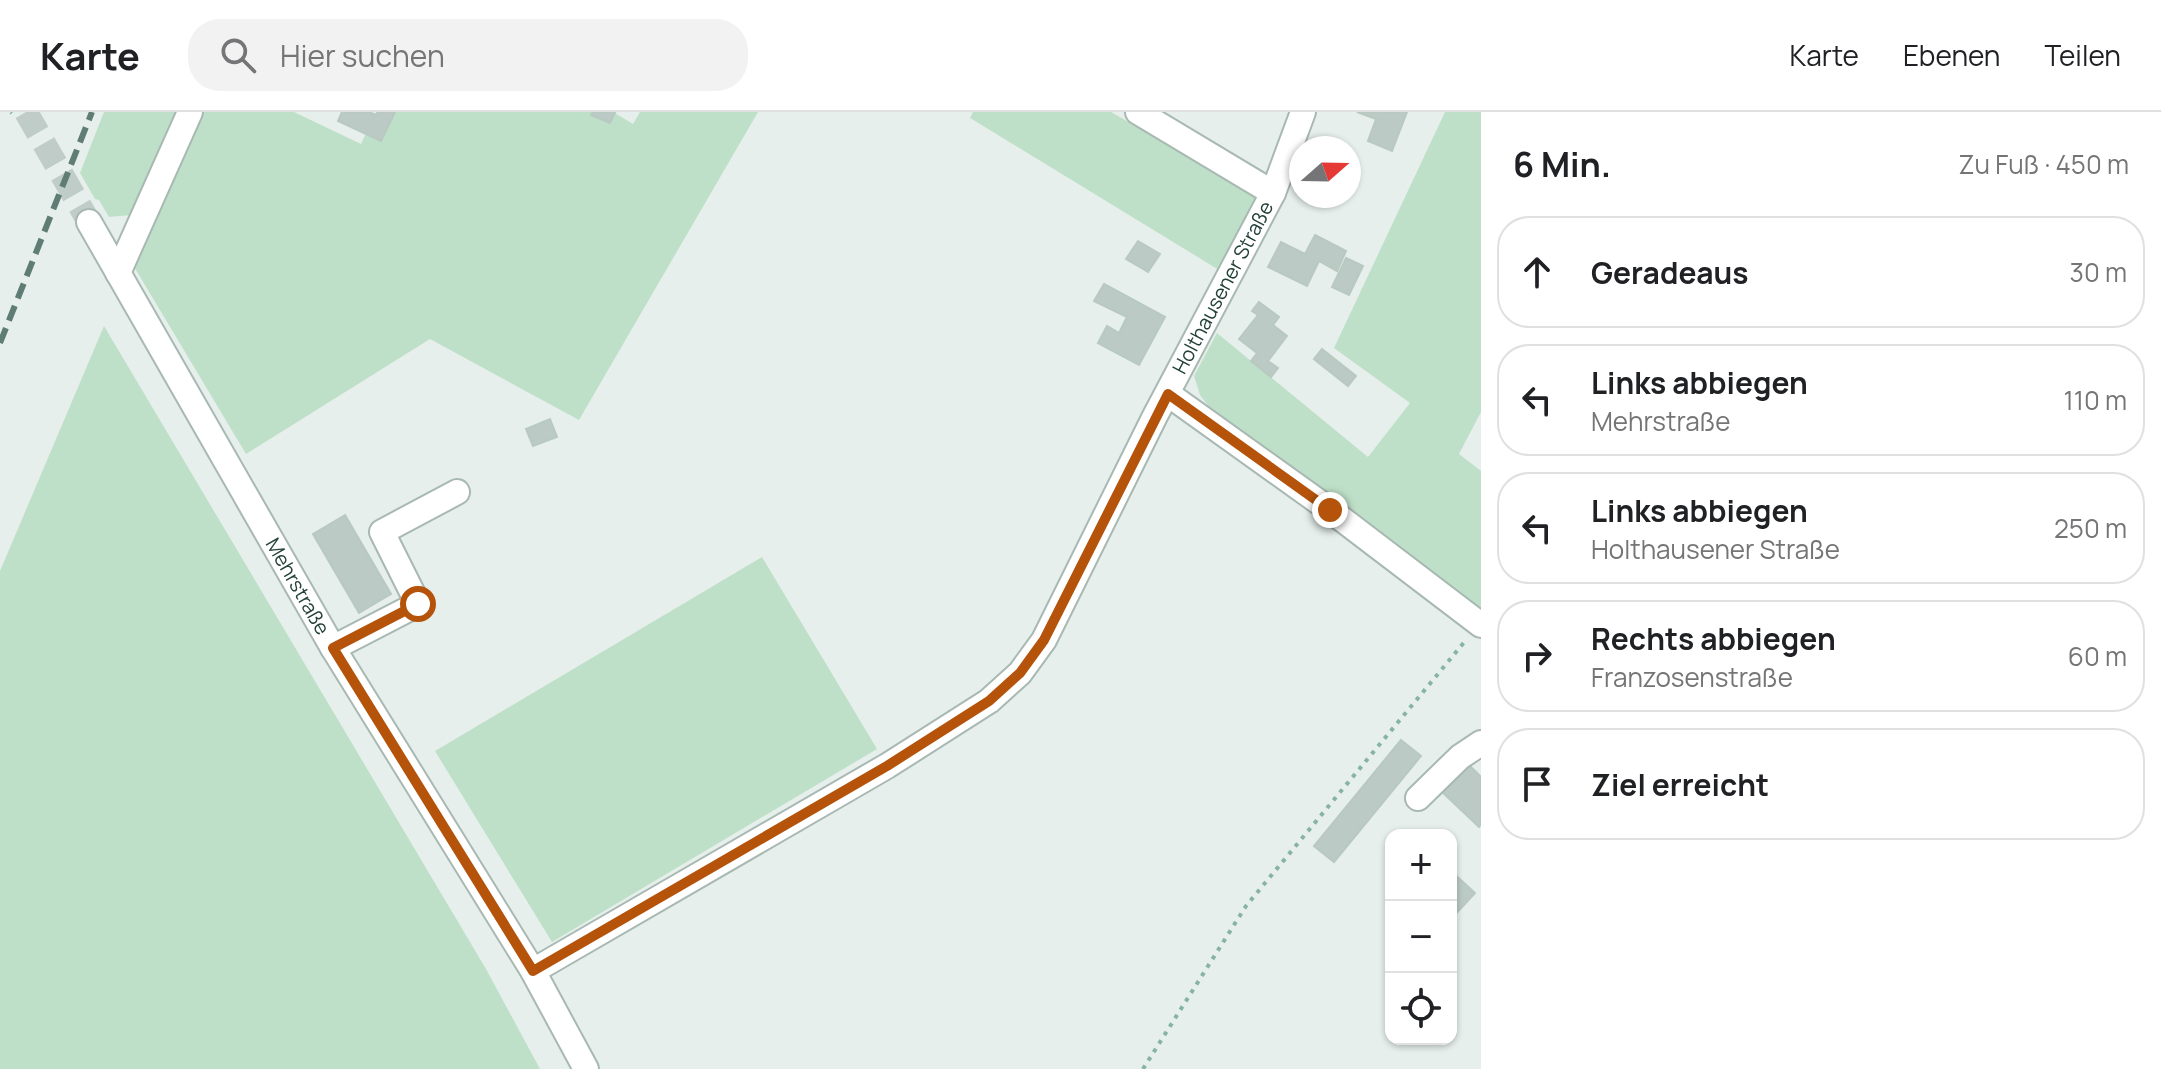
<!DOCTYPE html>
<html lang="de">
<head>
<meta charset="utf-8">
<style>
  :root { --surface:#fff; --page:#f2f2f2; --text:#202124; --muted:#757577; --line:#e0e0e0 }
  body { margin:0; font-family:Manrope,sans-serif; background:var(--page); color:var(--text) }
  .controls { position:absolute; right:24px; bottom:24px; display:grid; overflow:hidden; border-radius:16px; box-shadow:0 2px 6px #0004 }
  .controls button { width:72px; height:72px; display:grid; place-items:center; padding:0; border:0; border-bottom:2px solid var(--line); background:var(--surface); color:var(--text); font:40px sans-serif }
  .compass { position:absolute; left:1289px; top:24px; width:72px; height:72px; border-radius:50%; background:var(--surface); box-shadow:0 2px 6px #0004; rotate:70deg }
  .stop { position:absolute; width:24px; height:24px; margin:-18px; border:6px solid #b45309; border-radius:50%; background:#fff }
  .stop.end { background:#b45309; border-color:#fff; box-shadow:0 2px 8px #0008 }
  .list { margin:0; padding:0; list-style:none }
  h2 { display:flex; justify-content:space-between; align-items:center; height:104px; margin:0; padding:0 32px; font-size:34px }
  h2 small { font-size:26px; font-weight:400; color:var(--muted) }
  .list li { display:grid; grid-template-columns:52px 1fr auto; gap:24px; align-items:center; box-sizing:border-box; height:112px; margin:0 16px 16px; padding:0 16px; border:2px solid var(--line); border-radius:32px }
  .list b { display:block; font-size:30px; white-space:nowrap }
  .list p { margin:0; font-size:26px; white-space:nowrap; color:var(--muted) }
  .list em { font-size:26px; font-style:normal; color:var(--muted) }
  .icon { flex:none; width:44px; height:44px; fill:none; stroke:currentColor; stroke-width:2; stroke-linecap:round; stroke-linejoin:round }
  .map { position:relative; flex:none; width:1481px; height:957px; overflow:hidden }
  header { display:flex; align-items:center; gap:48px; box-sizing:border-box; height:112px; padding:0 40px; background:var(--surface); border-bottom:2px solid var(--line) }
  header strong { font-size:38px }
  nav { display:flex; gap:44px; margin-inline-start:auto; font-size:28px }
  .search { width:560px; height:72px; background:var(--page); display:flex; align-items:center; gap:20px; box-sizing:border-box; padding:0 28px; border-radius:32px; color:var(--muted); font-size:30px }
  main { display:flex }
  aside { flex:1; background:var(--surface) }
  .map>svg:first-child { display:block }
  .green { fill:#bfe0c8 }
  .building { fill:#bbcac4; stroke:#b8c9c2; stroke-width:2 }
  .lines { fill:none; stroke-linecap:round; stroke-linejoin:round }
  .minor-tunnel { stroke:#bfccc8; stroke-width:24; stroke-dasharray:24 12; stroke-linecap:butt }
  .minor-casing { stroke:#a8b8b2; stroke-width:28 }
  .path { stroke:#86b3a5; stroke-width:4; stroke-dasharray:4 6; stroke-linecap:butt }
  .minor { stroke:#fff; stroke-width:24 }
  .rail { stroke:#5f7d75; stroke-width:6; stroke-dasharray:16 8; stroke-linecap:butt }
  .route { stroke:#b45309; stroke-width:10 }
  .labels { text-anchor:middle; stroke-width:6; stroke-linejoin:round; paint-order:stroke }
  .street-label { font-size:20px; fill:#24423a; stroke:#f7fbf9 }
</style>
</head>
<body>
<header>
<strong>Karte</strong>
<div class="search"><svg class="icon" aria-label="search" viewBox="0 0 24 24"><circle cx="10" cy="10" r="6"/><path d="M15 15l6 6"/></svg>Hier suchen</div>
<nav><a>Karte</a><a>Ebenen</a><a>Teilen</a></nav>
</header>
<main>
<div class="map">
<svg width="1481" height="957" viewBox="0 0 1481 957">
  <rect width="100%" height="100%" fill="#e6efeb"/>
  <g class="green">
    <polygon points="104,0 187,0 131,103 109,105 99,88 95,87 80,61"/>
    <polygon points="201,0 294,0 361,32 376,0 613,0 633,12 640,0 758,0 579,308 430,227 246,342 133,153"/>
    <polygon points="973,0 1111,0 1257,84 1219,158 970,6"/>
    <polygon points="1445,0 1481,0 1481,300 1459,342 1481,359 1481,498 1463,490 1210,296 1200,283 1194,264 1217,221 1368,345 1410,291 1334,236"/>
    <polygon points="104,214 486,857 540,957 0,957 0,459"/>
    <polygon points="762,445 877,637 552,830 435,639"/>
  </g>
  <g class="building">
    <polygon points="342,0 369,0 376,3 378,0 395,0 381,29 338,9"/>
    <polygon points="593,0 613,0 615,1 610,11 591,3"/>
    <polygon points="1357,0 1407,0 1392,39 1368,29 1376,7"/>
    <polygon points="1315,123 1346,139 1337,159 1319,149 1307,174 1268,155 1281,130 1305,142"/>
    <polygon points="1138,129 1160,142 1148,160 1126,147"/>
    <polygon points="1346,146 1363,154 1349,183 1332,175"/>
    <polygon points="1104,172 1165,205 1139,253 1098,231 1107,214 1119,221 1127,205 1094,189"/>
    <polygon points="1259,190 1279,205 1273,213 1287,224 1268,249 1278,256 1271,265 1251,249 1257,241 1239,227 1258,203 1252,199"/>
    <polygon points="1322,237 1356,264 1348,274 1314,247"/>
    <polygon points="550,307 557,325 533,334 526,317"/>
    <polygon points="345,403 391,482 359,501 313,422"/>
    <polygon points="1401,628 1421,644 1334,750 1314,734"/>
    <polygon points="1468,652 1481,665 1481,712 1479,715 1442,680"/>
    <polygon points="1451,759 1475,781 1451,807"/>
  </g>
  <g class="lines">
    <polyline class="minor-tunnel" points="26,0 89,110"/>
    <defs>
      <g id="minor">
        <polyline points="1138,0 1273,81"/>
        <path id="s1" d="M89,110l244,426 200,323 53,98"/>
        <polyline points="118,161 190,0"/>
        <polyline points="1168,282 1330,398 1481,513"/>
        <polyline points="333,536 418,492 382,420 457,380"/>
        <polyline points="1418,686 1460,645 1481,631"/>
        <path id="s2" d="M533,859l354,-205 102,-65 31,-28 24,-33 111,-224 118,-223 30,-81"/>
      </g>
    </defs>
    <use href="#minor" class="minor-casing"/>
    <g class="path">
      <polyline points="11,0 12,1"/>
      <polyline points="1143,957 1246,794 1466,528"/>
    </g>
    <use href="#minor" class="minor"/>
    <polyline class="rail" points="0,231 92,0"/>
  </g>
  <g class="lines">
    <polyline class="route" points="418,492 333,536 533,859 887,654 989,589 1020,561 1044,528 1168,282 1330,398"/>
  </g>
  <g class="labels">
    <g class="street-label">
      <text dy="7" stroke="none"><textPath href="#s2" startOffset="1008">Holthausener Straße</textPath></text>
      <text dy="7" stroke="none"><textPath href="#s1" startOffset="420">Mehrstraße</textPath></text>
    </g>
  </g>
</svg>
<div class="controls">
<button>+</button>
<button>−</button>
<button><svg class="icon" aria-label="locate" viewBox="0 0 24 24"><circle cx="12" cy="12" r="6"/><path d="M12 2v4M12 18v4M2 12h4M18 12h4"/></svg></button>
</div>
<svg class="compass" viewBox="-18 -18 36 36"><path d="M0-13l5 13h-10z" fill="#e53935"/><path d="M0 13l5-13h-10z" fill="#757577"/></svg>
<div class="stop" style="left:418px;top:492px"></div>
<div class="stop end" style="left:1330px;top:398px"></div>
</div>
<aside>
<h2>6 Min.<small>Zu Fuß · 450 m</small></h2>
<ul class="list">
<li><svg class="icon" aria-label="ahead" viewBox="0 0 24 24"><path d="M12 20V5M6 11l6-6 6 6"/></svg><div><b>Geradeaus</b></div><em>30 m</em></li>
<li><svg class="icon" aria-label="left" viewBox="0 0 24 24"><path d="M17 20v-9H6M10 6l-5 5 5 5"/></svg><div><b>Links abbiegen</b><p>Mehrstraße</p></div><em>110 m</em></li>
<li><svg class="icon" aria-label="left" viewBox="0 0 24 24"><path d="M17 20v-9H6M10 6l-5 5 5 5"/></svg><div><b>Links abbiegen</b><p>Holthausener Straße</p></div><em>250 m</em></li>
<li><svg class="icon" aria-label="right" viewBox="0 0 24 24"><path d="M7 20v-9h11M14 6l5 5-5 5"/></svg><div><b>Rechts abbiegen</b><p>Franzosenstraße</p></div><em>60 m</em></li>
<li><svg class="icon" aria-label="arrive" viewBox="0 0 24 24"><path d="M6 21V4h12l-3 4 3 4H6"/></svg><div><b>Ziel erreicht</b></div></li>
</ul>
</aside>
</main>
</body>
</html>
